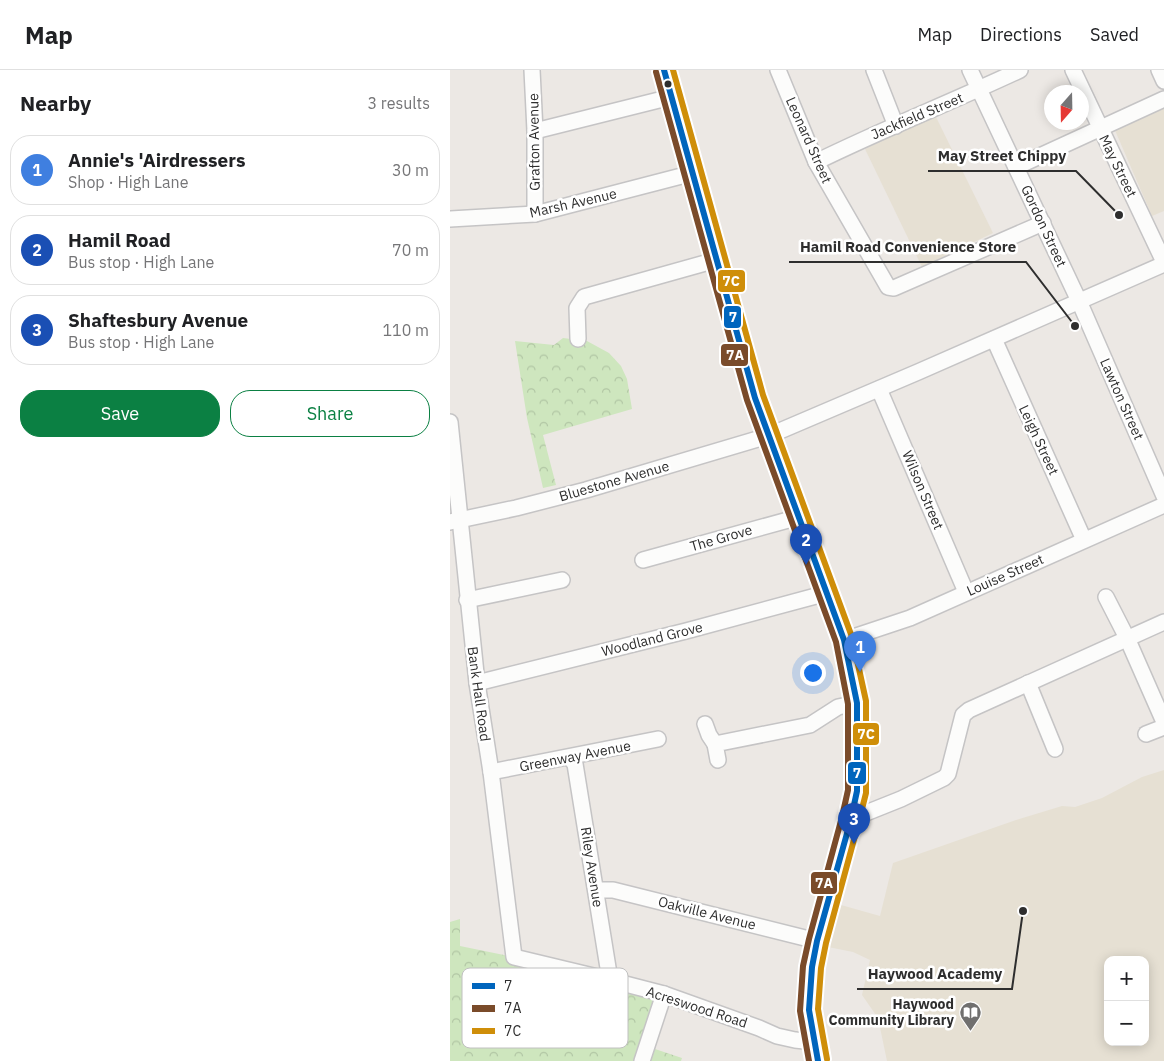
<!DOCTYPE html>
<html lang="en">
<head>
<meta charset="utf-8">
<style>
  :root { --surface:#fff; --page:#f2f2f2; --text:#202124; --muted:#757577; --line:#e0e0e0; --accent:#0b8043 }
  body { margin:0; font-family:"IBM Plex Sans",sans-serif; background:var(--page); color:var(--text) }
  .controls { position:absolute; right:15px; bottom:15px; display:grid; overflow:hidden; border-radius:10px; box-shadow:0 2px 12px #0003 }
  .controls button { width:45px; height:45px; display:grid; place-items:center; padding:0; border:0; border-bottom:1px solid var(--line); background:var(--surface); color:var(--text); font:25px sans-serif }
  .compass { position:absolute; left:594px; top:15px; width:45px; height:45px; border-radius:50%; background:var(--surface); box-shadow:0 2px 12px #0003; rotate:200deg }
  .you { position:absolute; left:362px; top:602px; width:18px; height:18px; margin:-12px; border:4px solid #fff; border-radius:50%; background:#1a73e8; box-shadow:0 0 0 8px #1a73e833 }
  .badge { display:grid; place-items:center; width:32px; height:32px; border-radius:50%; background:var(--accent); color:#fff; font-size:16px; font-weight:700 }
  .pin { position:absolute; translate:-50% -41px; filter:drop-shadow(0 1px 2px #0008) }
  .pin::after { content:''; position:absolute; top:26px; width:18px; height:15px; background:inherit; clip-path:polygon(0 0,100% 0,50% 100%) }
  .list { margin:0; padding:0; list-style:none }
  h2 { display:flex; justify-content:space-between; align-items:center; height:65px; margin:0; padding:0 20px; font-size:21px }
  h2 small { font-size:16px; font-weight:400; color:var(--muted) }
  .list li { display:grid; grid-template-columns:32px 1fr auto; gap:15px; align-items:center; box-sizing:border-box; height:70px; margin:0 10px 10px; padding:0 10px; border:1px solid var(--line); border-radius:20px }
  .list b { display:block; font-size:19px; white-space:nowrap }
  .list p { margin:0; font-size:16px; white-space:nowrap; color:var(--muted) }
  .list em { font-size:16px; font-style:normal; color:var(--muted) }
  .actions { display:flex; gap:10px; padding:15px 20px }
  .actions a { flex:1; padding:11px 0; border:1px solid var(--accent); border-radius:20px; text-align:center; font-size:18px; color:var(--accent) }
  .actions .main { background:var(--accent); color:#fff }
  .map { position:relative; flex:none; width:714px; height:991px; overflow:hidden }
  header { display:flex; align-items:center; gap:30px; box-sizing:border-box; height:70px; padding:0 25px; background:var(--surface); border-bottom:1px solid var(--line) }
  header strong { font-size:24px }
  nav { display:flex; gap:28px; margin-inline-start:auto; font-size:18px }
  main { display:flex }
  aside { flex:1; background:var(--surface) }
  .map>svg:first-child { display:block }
  .education { fill:#e6e0d3; fill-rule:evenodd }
  .forest { fill:url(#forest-crowns) }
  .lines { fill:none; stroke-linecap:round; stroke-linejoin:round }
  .minor-casing { stroke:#c5c4c5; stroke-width:18 }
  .major-casing { stroke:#c6c5c4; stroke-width:21 }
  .minor { stroke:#fcfcfb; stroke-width:15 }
  .major { stroke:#e8e4d6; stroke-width:19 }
  .bus-1-casing { stroke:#fff; stroke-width:10 }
  .bus-2-casing { stroke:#fff; stroke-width:10 }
  .bus-3-casing { stroke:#fff; stroke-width:10 }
  .bus-1 { stroke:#0065bd; stroke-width:6 }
  .bus-2 { stroke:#7a4b2a; stroke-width:6 }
  .bus-3 { stroke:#cf8e09; stroke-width:6 }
  .bus-dot { fill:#2e2e2e; stroke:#fff; stroke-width:2 }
  .labels { text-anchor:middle; stroke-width:5; stroke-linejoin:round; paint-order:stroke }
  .street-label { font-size:14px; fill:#2e2e2e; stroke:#fff }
  .poi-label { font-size:14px; font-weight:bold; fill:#2e2e2e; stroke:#fff; text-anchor:end }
  .key { fill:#fff; stroke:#c0c0c0; stroke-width:1 }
  .key-label { font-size:14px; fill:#2e2e2e }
  .leader { fill:none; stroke:#2e2e2e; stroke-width:2 }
  .callout-dot { fill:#2e2e2e; stroke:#fff; stroke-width:2 }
  .callout-label { font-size:15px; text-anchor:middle; font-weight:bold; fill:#2e2e2e; stroke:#fff; stroke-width:5; stroke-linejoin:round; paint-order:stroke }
  .line-badge { stroke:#fff; stroke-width:2 }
  .badge-label { font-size:14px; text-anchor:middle; font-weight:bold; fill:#fff }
</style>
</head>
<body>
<header>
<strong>Map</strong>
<nav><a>Map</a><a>Directions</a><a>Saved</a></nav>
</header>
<main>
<aside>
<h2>Nearby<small>3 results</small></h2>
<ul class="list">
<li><span class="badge" style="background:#3f7fe0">1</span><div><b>Annie's 'Airdressers</b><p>Shop · High Lane</p></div><em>30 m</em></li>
<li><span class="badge" style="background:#1a4fb4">2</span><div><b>Hamil Road</b><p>Bus stop · High Lane</p></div><em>70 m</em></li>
<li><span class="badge" style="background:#1a4fb4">3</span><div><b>Shaftesbury Avenue</b><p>Bus stop · High Lane</p></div><em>110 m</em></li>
</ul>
<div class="actions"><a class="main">Save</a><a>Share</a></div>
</aside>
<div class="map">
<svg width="714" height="991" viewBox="0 0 714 991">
  <defs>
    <pattern id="forest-crowns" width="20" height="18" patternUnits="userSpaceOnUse" patternTransform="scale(1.25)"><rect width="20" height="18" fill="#cee6be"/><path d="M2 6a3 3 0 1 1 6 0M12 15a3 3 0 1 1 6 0" fill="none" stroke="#b1c6a4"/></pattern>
  </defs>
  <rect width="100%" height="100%" fill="#ece8e4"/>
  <g class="education">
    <polygon points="714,37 714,141 702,146 664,58"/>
    <polygon points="485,45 543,163 472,197 415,79"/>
    <path d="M714,700v291h-277l-9,-43 -16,-23 8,-35 -17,-8 -25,-5 13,-42 39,11 13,-53 123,-43 46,-14 13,1 27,-9 40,-21zM658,890h37v82h-37z"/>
  </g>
  <g class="forest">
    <polygon points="113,268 137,271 159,283 171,296 177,309 182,339 93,365 106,415 93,418 77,348 65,271 104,275"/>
    <polygon points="10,849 10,876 64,887 214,924 196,976 232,988 231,991 0,991 0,852"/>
  </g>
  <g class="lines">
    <defs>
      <g id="minor">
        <polyline points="82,0 85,61 85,144"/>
        <polyline points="328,0 366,92 438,217 444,218 593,153"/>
        <polyline points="424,0 446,56"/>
        <polyline points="520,0 629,231 714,426"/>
        <polyline points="623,0 714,192"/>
        <polyline points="709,0 714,11"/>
        <polyline points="85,61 221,27"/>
        <path d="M366,92c67,-33 136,-60 204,-92"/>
        <polyline points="566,97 714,29"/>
        <polyline points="0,149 85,144 243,103"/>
        <polyline points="128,269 127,238 134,227 266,190"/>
        <polyline points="544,269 634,470"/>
        <polyline points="429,319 516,522"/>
        <polyline points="0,352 27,613 41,702 64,887 160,910 214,924 309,958 327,966 345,970 364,972"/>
        <polyline points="0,452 66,438 136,420 318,366 468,302 714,194"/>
        <polyline points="193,490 349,447"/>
        <polyline points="656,527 677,568 714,652"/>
        <polyline points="17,530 112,510"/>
        <polyline points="394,570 460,548 714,435"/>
        <polyline points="27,613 236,561 377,523"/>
        <polyline points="578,613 605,679"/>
        <polyline points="255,654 259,665 265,674"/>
        <polyline points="696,664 714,657"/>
        <polyline points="120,688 125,694 160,910"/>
        <polyline points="268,690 265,674 360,655 388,637 407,633"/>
        <polyline points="41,702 208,669"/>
        <polyline points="401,749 451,729 494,708 498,704 513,645 519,640 714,552"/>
        <polyline points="146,820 163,820 367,871"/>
        <polyline points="192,991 214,924"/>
      </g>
      <polyline id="major" points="214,0 305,328 318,366 394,570 407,633 407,721 401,749 367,871 362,897 359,926 359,940 368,991"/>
    </defs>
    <use href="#minor" class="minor-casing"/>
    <use href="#major" class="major-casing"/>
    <use href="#minor" class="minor"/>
    <use href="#major" class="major"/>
    <defs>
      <polyline id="bus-1" points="214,0 305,328 394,570 407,633 407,721 401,749 367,871 362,897 359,940 368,991"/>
      <polyline id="bus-2" points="206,2 297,330 386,572 398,634 398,720 392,747 359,869 353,896 350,941 359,991"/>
      <polyline id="bus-3" points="223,0 313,325 402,567 416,631 416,723 409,751 376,873 371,898 368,939 377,989"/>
    </defs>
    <use href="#bus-1" class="bus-1-casing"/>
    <use href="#bus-2" class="bus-2-casing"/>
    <use href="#bus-3" class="bus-3-casing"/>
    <use href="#bus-1" class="bus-1"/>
    <use href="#bus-2" class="bus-2"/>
    <use href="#bus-3" class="bus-3"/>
  </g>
  <defs>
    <symbol id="library-pin" viewBox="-11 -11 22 30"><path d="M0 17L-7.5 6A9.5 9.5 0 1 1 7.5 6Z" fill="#706f6e" stroke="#fff"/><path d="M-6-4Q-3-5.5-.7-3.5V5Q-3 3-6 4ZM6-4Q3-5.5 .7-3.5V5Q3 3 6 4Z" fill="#fff"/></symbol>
  </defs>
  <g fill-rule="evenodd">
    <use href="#library-pin" x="508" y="930" width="25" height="34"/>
  </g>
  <circle class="bus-dot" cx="218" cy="14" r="4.5"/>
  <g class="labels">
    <g class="street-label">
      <text transform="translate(467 46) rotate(-23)" y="5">Jackfield Street</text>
      <text transform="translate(359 70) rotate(66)" y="5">Leonard Street</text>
      <text transform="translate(84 72) rotate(-91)" y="5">Grafton Avenue</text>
      <text transform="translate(668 96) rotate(64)" y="5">May Street</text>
      <text transform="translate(123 133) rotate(-13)" y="5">Marsh Avenue</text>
      <text transform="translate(594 156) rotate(65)" y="5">Gordon Street</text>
      <text transform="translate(672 329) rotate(66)" y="5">Lawton Street</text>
      <text transform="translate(589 370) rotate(65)" y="5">Leigh Street</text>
      <text transform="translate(164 411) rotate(-16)" y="5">Bluestone Avenue</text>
      <text transform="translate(473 420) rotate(67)" y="5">Wilson Street</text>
      <text transform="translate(271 468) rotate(-16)" y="5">The Grove</text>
      <text transform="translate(555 505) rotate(-24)" y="5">Louise Street</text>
      <text transform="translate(202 569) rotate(-14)" y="5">Woodland Grove</text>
      <text transform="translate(29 624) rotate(82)" y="5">Bank Hall Road</text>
      <text transform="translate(125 686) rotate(-11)" y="5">Greenway Avenue</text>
      <text transform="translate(142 797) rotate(81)" y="5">Riley Avenue</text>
      <text transform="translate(257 843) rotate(14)" y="5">Oakville Avenue</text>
      <text transform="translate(247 937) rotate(18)" y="5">Acreswood Road</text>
    </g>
    <g class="poi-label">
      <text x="504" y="939">Haywood<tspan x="504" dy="16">Community Library</tspan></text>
    </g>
  </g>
  <rect x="12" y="898" width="166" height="80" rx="8" class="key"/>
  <rect x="22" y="913" width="23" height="6" fill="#0065bd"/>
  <rect x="22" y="935" width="23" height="7" fill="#7a4b2a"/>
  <rect x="22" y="958" width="23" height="6" fill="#cf8e09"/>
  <g class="key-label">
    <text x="54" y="921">7</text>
    <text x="54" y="943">7A</text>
    <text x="54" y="966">7C</text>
  </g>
  <path class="leader" d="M669 145L626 101H478M625 256L576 192H339M573 841L562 919H407"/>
  <g class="callout-dot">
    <circle cx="669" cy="145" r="5"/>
    <circle cx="625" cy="256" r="5"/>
    <circle cx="573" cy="841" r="5"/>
  </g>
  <g class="callout-label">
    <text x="552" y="91">May Street Chippy</text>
    <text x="458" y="182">Hamil Road Convenience Store</text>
    <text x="485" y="909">Haywood Academy</text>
  </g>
  <g class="line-badge">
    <rect x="267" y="199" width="29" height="24" rx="5" fill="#cf8e09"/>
    <rect x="273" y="235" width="19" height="24" rx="5" fill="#0065bd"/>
    <rect x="270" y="273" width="29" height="24" rx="5" fill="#7a4b2a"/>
    <rect x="402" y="652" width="28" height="24" rx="5" fill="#cf8e09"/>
    <rect x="397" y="691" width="20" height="24" rx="5" fill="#0065bd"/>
    <rect x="360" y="801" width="28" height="24" rx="5" fill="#7a4b2a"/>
  </g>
  <g class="badge-label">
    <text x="281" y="216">7C</text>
    <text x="283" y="252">7</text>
    <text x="285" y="290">7A</text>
    <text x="416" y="669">7C</text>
    <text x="407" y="708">7</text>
    <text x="374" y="818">7A</text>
  </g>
</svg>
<div class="controls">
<button>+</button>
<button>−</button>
</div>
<svg class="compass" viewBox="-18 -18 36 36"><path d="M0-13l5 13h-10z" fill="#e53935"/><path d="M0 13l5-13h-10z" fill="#757577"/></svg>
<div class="you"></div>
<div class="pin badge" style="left:410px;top:602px;background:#3f7fe0">1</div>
<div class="pin badge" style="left:356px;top:495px;background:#1a4fb4">2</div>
<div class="pin badge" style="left:404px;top:774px;background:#1a4fb4">3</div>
</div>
</main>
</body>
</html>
